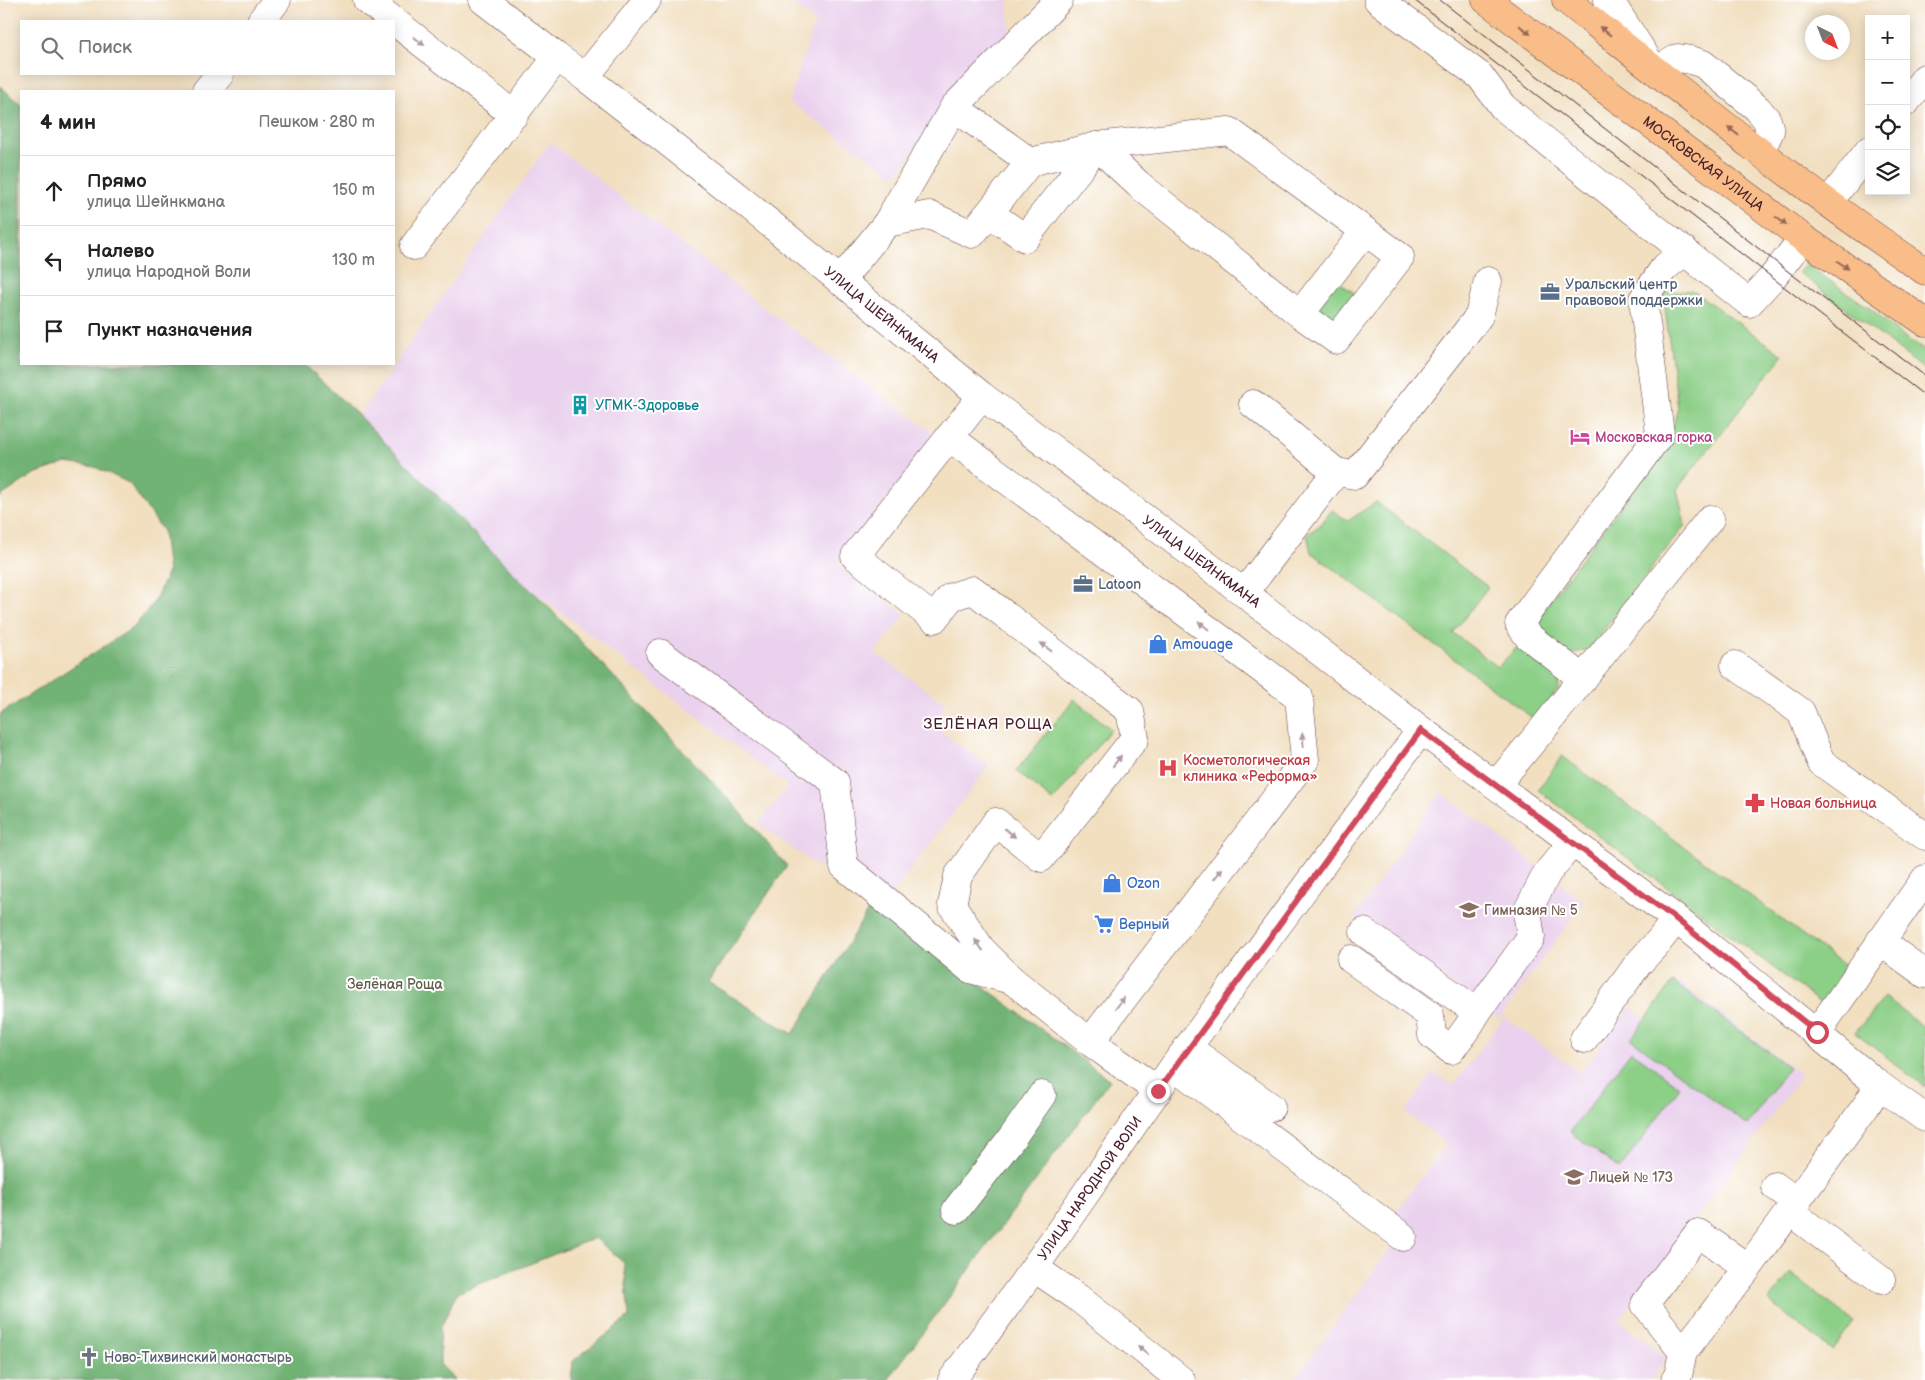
<!DOCTYPE html>
<html lang="ru">
<head>
<meta charset="utf-8">
<style>
  :root { --surface:#fff; --page:#f2f2f2; --text:#222; --muted:#767676; --line:#e0e0e0 }
  body { margin:0; font-family:"Balsamiq Sans",sans-serif; background:var(--page); color:var(--text) }
  .controls { position:absolute; right:15px; top:15px; display:grid; overflow:hidden; border-radius:0px; box-shadow:0 2px 12px #0003 }
  .controls button { width:45px; height:45px; display:grid; place-items:center; padding:0; border:0; border-bottom:1px solid var(--line); background:var(--surface); color:var(--text); font:25px sans-serif }
  .compass { position:absolute; left:1805px; top:15px; width:45px; height:45px; border-radius:50%; background:var(--surface); box-shadow:0 2px 12px #0003; rotate:138deg }
  .stop { position:absolute; width:15px; height:15px; margin:-11px; border:4px solid #d1495b; border-radius:50%; background:#fff }
  .stop.end { background:#d1495b; border-color:#fff; box-shadow:0 1px 5px #0008 }
  .list { margin:0; padding:0; list-style:none }
  h2 { display:flex; justify-content:space-between; align-items:center; height:65px; margin:0; padding:0 20px; font-size:21px }
  h2 small { font-size:16px; font-weight:400; color:var(--muted) }
  .list li { display:grid; grid-template-columns:32px 1fr auto; gap:15px; align-items:center; box-sizing:border-box; height:70px; padding:0 20px; border-top:1px solid var(--line) }
  .list b { display:block; font-size:19px; white-space:nowrap }
  .list p { margin:0; font-size:16px; white-space:nowrap; color:var(--muted) }
  .list em { font-size:16px; font-style:normal; color:var(--muted) }
  .icon { flex:none; width:28px; height:28px; fill:none; stroke:currentColor; stroke-width:2; stroke-linecap:round; stroke-linejoin:round }
  .map { position:relative; flex:none; width:1925px; height:1380px; overflow:hidden }
  .search { position:absolute; background:var(--surface); box-shadow:0 2px 12px #0003; left:20px; top:20px; width:375px; height:55px; display:flex; align-items:center; gap:12px; box-sizing:border-box; padding:0 18px; border-radius:0px; color:var(--muted); font-size:19px }
  .panel { position:absolute; background:var(--surface); box-shadow:0 2px 12px #0003; left:20px; top:90px; width:375px; height:275px; border-radius:0px }
  .map>svg:first-child { display:block }
  .built { fill:#ead1ed }
  .green { fill:#8ccf87; stroke:#6b7759 }
  .forest { fill:#71b274; stroke:#5e6850 }
  .lines { fill:none; stroke-linecap:round; stroke-linejoin:round }
  .minor-casing { stroke:#633c41; stroke-width:29 }
  .major-casing { stroke:#633c41; stroke-width:29 }
  .minor { stroke:#fff; stroke-width:28 }
  .major { stroke:#f8bd89; stroke-width:28 }
  .tram { stroke:#4a1f2b; stroke-width:1 }
  .oneway { fill:#986655 }
  .oneway2 { fill:#ae9aa0 }
  .route { stroke:#d1495b; stroke-width:6 }
  .labels { text-anchor:middle; stroke-width:4; stroke-linejoin:round; paint-order:stroke }
  .street-label { font-size:14px; fill:#4a1f2b; stroke:#fff }
  .service-label { font-size:14px; fill:#4e5e75; stroke:#fff; text-anchor:start }
  .culture-label { font-size:14px; fill:#0d838f; stroke:#fff; text-anchor:start }
  .hotel-label { font-size:14px; fill:#b23c85; stroke:#fff; text-anchor:start }
  .shop-label { font-size:14px; fill:#366cbe; stroke:#fff; text-anchor:start }
  .health-label { font-size:14px; fill:#be3a42; stroke:#fff; text-anchor:start }
  .education-label { font-size:14px; fill:#785e54; stroke:#fff; text-anchor:start }
  .park-label { font-size:14px; fill:#615d4b; stroke:#fff }
  .worship-label { font-size:14px; fill:#5b616d; stroke:#fff; text-anchor:start }
  .neighbourhood-label { font-size:15px; letter-spacing:1px; fill:#4a1f2b; stroke:#fff }
</style>
</head>
<body>
<div class="map">
<svg width="1925" height="1380" viewBox="0 0 1925 1380">
  <rect width="100%" height="100%" fill="#fff"/>
  <filter id="ink" filterUnits="userSpaceOnUse"><feTurbulence type="fractalNoise" baseFrequency=".02" numOctaves="2"/><feDisplacementMap in="SourceGraphic" scale="10" xChannelSelector="R" yChannelSelector="G"/><feConvolveMatrix kernelMatrix="1 2 1 2 8 2 1 2 1" color-interpolation-filters="sRGB"/></filter>
  <filter id="wash" filterUnits="userSpaceOnUse"><feTurbulence type="fractalNoise" baseFrequency=".0096" numOctaves="4" result="noise"/><feDisplacementMap in="SourceGraphic" scale="20" xChannelSelector="R" yChannelSelector="G"/><feGaussianBlur stdDeviation="1.12" result="paint"/><feColorMatrix in="noise" values="0 0 0 0 0 0 0 0 0 0 0 0 0 0 0 0 0 1.4 0 .05"/><feComposite in="paint" operator="in"/></filter>
  <g filter="url(#wash)">
    <rect width="100%" height="100%" fill="#f1dfc0"/>
    <g class="built">
      <polygon points="788,0 1008,0 1010,29 895,176 789,102 815,21"/>
      <polygon points="550,142 755,301 936,435 837,563 905,615 875,653 946,704 931,725 989,766 880,910 758,824 788,786 525,585 359,416"/>
      <polygon points="1441,792 1584,902 1499,1019 1354,918"/>
      <polygon points="1679,982 1802,1075 1619,1321 1666,1358 1650,1380 1294,1380 1406,1227 1396,1211 1447,1144 1405,1112 1433,1072 1453,1086 1504,1017 1580,1073 1630,1007 1649,1021"/>
    </g>
    <g class="green">
      <polygon points="1807,265 1871,309 1900,334 1925,351 1925,370 1798,272"/>
      <polygon points="1333,278 1360,297 1334,330 1309,310"/>
      <polygon points="1692,290 1783,355 1677,489 1685,525 1589,649 1571,654 1538,629 1542,611 1667,445 1678,408 1663,293"/>
      <polygon points="1376,502 1488,587 1453,633 1498,667 1516,648 1530,649 1557,672 1559,689 1534,719 1311,552 1307,535 1321,524 1332,510 1348,521"/>
      <polygon points="1074,699 1111,729 1053,801 1016,771"/>
      <polygon points="1562,756 1850,970 1824,1006 1538,790"/>
      <polygon points="1673,982 1789,1067 1747,1125 1631,1039"/>
      <polygon points="1884,997 1925,1028 1925,1087 1855,1033"/>
      <polygon points="1631,1051 1680,1087 1620,1169 1570,1132"/>
      <polygon points="1790,1273 1854,1322 1833,1350 1768,1301"/>
    </g>
    <polygon class="forest" points="0,86 21,105 21,364 304,364 359,416 525,585 540,598 736,807 787,866 708,982 793,1034 872,904 1110,1080 888,1380 571,1380 573,1361 629,1317 624,1263 595,1238 457,1293 440,1329 440,1364 455,1380 0,1380 0,714 134,627 154,602 168,572 163,531 129,483 95,467 66,463 34,474 0,497"/>
  </g>
  <g filter="url(#ink)">
    <g class="lines">
      <defs>
        <g id="minor">
          <polyline points="367,0 514,115"/>
          <path id="s1" d="M483,0l74,57 28,20 144,113 253,206 262,197 177,137 255,189 203,166 46,33"/>
          <polyline points="1378,0 1480,76 1503,107 1749,303 1772,278 1803,238"/>
          <polyline points="1608,0 1615,9 1655,71 1678,58 1691,60 1703,64 1757,108 1767,120 1770,131 1760,152"/>
          <polyline points="261,21 277,0"/>
          <polyline points="585,77 647,0"/>
          <polyline points="206,91 220,74"/>
          <polyline points="1906,102 1925,78"/>
          <polyline points="954,107 1030,162 1097,146 1025,238 990,214"/>
          <polyline points="1828,203 1869,150"/>
          <polyline points="887,223 929,215 972,234 1030,162"/>
          <polygon points="1365,231 1400,257 1336,340 1300,314"/>
          <polyline points="414,246 557,57"/>
          <polyline points="840,281 887,223 954,107 1059,0"/>
          <polyline points="1300,314 1138,184 1097,146 1229,131 1365,231"/>
          <polyline points="982,396 855,556 934,619 951,597 973,590 1130,711 1135,738 1041,858 996,822 958,876 952,905 981,949 1012,980 1090,1042 1158,1091"/>
          <polyline points="1253,404 1336,472"/>
          <polyline points="949,437 1299,697 1305,760 1090,1042"/>
          <polyline points="1244,593 1336,472 1355,475 1479,316 1488,281"/>
          <polyline points="660,653 835,782 844,866 970,969 1011,980"/>
          <polyline points="1735,665 1801,712 1821,762 1925,836"/>
          <polyline points="1583,679 1528,636 1519,624 1660,434 1643,299 1664,268 1685,251"/>
          <polyline points="1496,785 1542,730 1710,519"/>
          <polyline points="1364,932 1477,1012 1531,937 1527,912 1547,873 1572,843"/>
          <polyline points="1880,941 1925,974"/>
          <polyline points="1351,959 1430,1015 1432,1035 1451,1050 1470,1024 1477,1012"/>
          <polyline points="1817,1032 1925,879"/>
          <polyline points="1584,1039 1638,964 1659,941 1676,919"/>
          <polyline points="1188,1048 1271,1107"/>
          <polyline points="1174,1066 1403,1237"/>
          <polyline points="1775,1186 1796,1201"/>
          <polyline points="956,1210 1009,1142 1042,1095"/>
          <polyline points="1789,1211 1881,1280"/>
          <polyline points="1034,1268 1077,1297 1181,1380"/>
          <polyline points="1683,1352 1645,1304 1698,1233 1748,1268"/>
          <path id="s2" d="M952,1380l82,-112 140,-202 247,-336"/>
          <polyline points="1675,1380 1678,1376 1683,1352 1748,1268 1866,1106 1879,1085"/>
        </g>
        <g id="major">
          <path id="s3" d="M1486,0l317,238 122,84"/>
          <path d="M1566,0c117,93 234,187 359,271"/>
        </g>
      </defs>
      <use href="#minor" class="minor-casing"/>
      <use href="#major" class="major-casing"/>
      <use href="#minor" class="minor"/>
      <use href="#major" class="major"/>
      <g class="tram">
        <polyline points="1414,0 1925,396"/>
        <polyline points="1440,0 1781,266 1925,376"/>
      </g>
    </g>
    <defs><path id="oneway-solid" d="M-6-.8H1V-3.2L6.5 0L1 3.2V.8H-6Z" transform="scale(1.25)"/></defs>
    <g class="oneway">
      <use href="#oneway-solid" transform="translate(1525 30) rotate(38)"/>
      <use href="#oneway-solid" transform="translate(1605 31) rotate(-142)"/>
      <use href="#oneway-solid" transform="translate(1733 131) rotate(-142)"/>
      <use href="#oneway-solid" transform="translate(1781 221) rotate(37)"/>
      <use href="#oneway-solid" transform="translate(1843 265) rotate(35)"/>
    </g>
    <g class="oneway2">
      <use href="#oneway-solid" transform="translate(419 41) rotate(38)"/>
      <use href="#oneway-solid" transform="translate(1204 626) rotate(-143)"/>
      <use href="#oneway-solid" transform="translate(1046 647) rotate(-142)"/>
      <use href="#oneway-solid" transform="translate(1303 740) rotate(-95)"/>
      <use href="#oneway-solid" transform="translate(1117 761) rotate(-52)"/>
      <use href="#oneway-solid" transform="translate(1010 833) rotate(39)"/>
      <use href="#oneway-solid" transform="translate(1218 874) rotate(-53)"/>
      <use href="#oneway-solid" transform="translate(979 945) rotate(-126)"/>
      <use href="#oneway-solid" transform="translate(1120 1003) rotate(-53)"/>
      <use href="#oneway-solid" transform="translate(1143 1350) rotate(-141)"/>
    </g>
  </g>
  <g class="lines" filter="url(#ink)">
    <polyline class="route" points="1158,1091 1421,730 1676,919 1817,1032"/>
  </g>
  <defs>
    <symbol id="office-bare" viewBox="-9 -9 18 18"><path d="M-6-3h4V-5.5h4V-3h4V5H-6ZM-1-4.5V-3h2v-1.5ZM-6 0V1H6V0Z" fill="#5c6f8a" stroke="#fff" stroke-width="2.5" paint-order="stroke"/></symbol>
    <symbol id="building-bare" viewBox="-9 -9 18 18"><path d="M-4-6H4V6H1V3H-1V6H-4ZM-2.5-4.3h1.7v1.8h-1.7ZM.8-4.3h1.7v1.8H.8ZM-2.5-1h1.7V.8h-1.7ZM.8-1h1.7V.8H.8Z" fill="#0f9aa8" stroke="#fff" stroke-width="2.5" paint-order="stroke"/></symbol>
    <symbol id="hotel-bare" viewBox="-9 -9 18 18"><path d="M-6-4.5h1.5V1H6V5H4.5V3h-9V5H-6ZM-4 0a1.8 1.8 0 1 1 3.6 0ZM.5 0V-2.5h3Q6-2.5 6 0Z" fill="#d1479c" stroke="#fff" stroke-width="2.5" paint-order="stroke"/></symbol>
    <symbol id="shop-bare" viewBox="-9 -9 18 18"><path d="M-5-2.5h2.3a2.7 3.5 0 0 1 5.4 0H5L5.5 6h-11ZM-1.5-2.5h3a1.5 2.3 0 0 0-3 0Z" fill="#3f7fe0" stroke="#fff" stroke-width="2.5" paint-order="stroke"/></symbol>
    <symbol id="hospital-bare" viewBox="-9 -9 18 18"><path d="M-5-5h3v3.5h4V-5h3V5h-3V1.5h-4V5h-3Z" fill="#e0444e" stroke="#fff" stroke-width="2.5" paint-order="stroke"/></symbol>
    <symbol id="pharmacy-bare" viewBox="-9 -9 18 18"><path d="M-2-6h4v4h4v4h-4v4h-4v-4h-4v-4h4Z" fill="#e0444e" stroke="#fff" stroke-width="2.5" paint-order="stroke"/></symbol>
    <symbol id="school-bare" viewBox="-9 -9 18 18"><path d="M0-5L7-2L0 1L-7-2ZM-4 1L0 2.5L4 1V4Q0 6-4 4Z" fill="#8d6e63" stroke="#fff" stroke-width="2.5" paint-order="stroke"/></symbol>
    <symbol id="supermarket-bare" viewBox="-9 -9 18 18"><path d="M-6-5.5h2.5l.6 2H6L4.5 2H-2.5L-4.4-4H-6ZM-1.5 3.2a1.3 1.3 0 1 0 .1 0ZM3 3.2a1.3 1.3 0 1 0 .1 0Z" fill="#3f7fe0" stroke="#fff" stroke-width="2.5" paint-order="stroke"/></symbol>
    <symbol id="church-bare" viewBox="-9 -9 18 18"><path d="M-1.2-6h2.4v3.5h3.3v2.4h-3.3V6h-2.4V-.1h-3.3v-2.4h3.3Z" fill="#6b7280" stroke="#fff" stroke-width="2.5" paint-order="stroke"/></symbol>
  </defs>
  <g fill-rule="evenodd">
    <use href="#office-bare" x="1536" y="278" width="28" height="28"/>
    <use href="#building-bare" x="566" y="391" width="28" height="28"/>
    <use href="#hotel-bare" x="1566" y="423" width="28" height="28"/>
    <use href="#office-bare" x="1069" y="570" width="28" height="28"/>
    <use href="#shop-bare" x="1144" y="630" width="28" height="28"/>
    <use href="#hospital-bare" x="1154" y="754" width="28" height="28"/>
    <use href="#pharmacy-bare" x="1741" y="789" width="28" height="28"/>
    <use href="#shop-bare" x="1098" y="869" width="28" height="28"/>
    <use href="#school-bare" x="1455" y="896" width="28" height="28"/>
    <use href="#supermarket-bare" x="1090" y="910" width="28" height="28"/>
    <use href="#school-bare" x="1560" y="1163" width="28" height="28"/>
    <use href="#church-bare" x="75" y="1343" width="28" height="28"/>
  </g>
  <g class="labels">
    <g class="street-label">
      <text dy="5" stroke="none"><textPath href="#s3" startOffset="272">МОСКОВСКАЯ УЛИЦА</textPath></text>
      <text dy="5" stroke="none"><textPath href="#s1" startOffset="508">УЛИЦА ШЕЙНКМАНА</textPath></text>
      <text dy="5" stroke="none"><textPath href="#s1" startOffset="912">УЛИЦА ШЕЙНКМАНА</textPath></text>
      <text dy="5" stroke="none"><textPath href="#s2" startOffset="236">УЛИЦА НАРОДНОЙ ВОЛИ</textPath></text>
    </g>
    <g class="service-label">
      <text x="1565" y="289">Уральский центр<tspan x="1565" dy="16">правовой поддержки</tspan></text>
      <text x="1098" y="589">Latoon</text>
    </g>
    <g class="culture-label">
      <text x="595" y="410">УГМК-Здоровье</text>
    </g>
    <g class="hotel-label">
      <text x="1595" y="442">Московская горка</text>
    </g>
    <g class="shop-label">
      <text x="1173" y="649">Amouage</text>
      <text x="1127" y="888">Ozon</text>
      <text x="1119" y="929">Верный</text>
    </g>
    <g class="health-label">
      <text x="1183" y="765">Косметологическая<tspan x="1183" dy="16">клиника «Реформа»</tspan></text>
      <text x="1770" y="808">Новая больница</text>
    </g>
    <g class="education-label">
      <text x="1484" y="915">Гимназия № 5</text>
      <text x="1589" y="1182">Лицей № 173</text>
    </g>
    <g class="park-label">
      <text x="395" y="989">Зелёная Роща</text>
    </g>
    <g class="worship-label">
      <text x="104" y="1362">Ново-Тихвинский монастырь</text>
    </g>
    <g class="neighbourhood-label">
      <text x="988" y="729">ЗЕЛЁНАЯ РОЩА</text>
    </g>
  </g>
</svg>
<div class="controls">
<button>+</button>
<button>−</button>
<button><svg class="icon" aria-label="locate" viewBox="0 0 24 24"><circle cx="12" cy="12" r="6"/><path d="M12 2v4M12 18v4M2 12h4M18 12h4"/></svg></button>
<button><svg class="icon" aria-label="layers" viewBox="0 0 24 24"><path d="M12 4l9 5-9 5-9-5zM3 14l9 5 9-5"/></svg></button>
</div>
<svg class="compass" viewBox="-18 -18 36 36"><path d="M0-13l5 13h-10z" fill="#e53935"/><path d="M0 13l5-13h-10z" fill="#767676"/></svg>
<div class="stop" style="left:1817px;top:1032px"></div>
<div class="stop end" style="left:1158px;top:1091px"></div>
<div class="search"><svg class="icon" aria-label="search" viewBox="0 0 24 24"><circle cx="10" cy="10" r="6"/><path d="M15 15l6 6"/></svg>Поиск</div>
<section class="panel">
<h2>4 мин<small>Пешком · 280 m</small></h2>
<ul class="list">
<li><svg class="icon" aria-label="ahead" viewBox="0 0 24 24"><path d="M12 20V5M6 11l6-6 6 6"/></svg><div><b>Прямо</b><p>улица Шейнкмана</p></div><em>150 m</em></li>
<li><svg class="icon" aria-label="left" viewBox="0 0 24 24"><path d="M17 20v-9H6M10 6l-5 5 5 5"/></svg><div><b>Налево</b><p>улица Народной Воли</p></div><em>130 m</em></li>
<li><svg class="icon" aria-label="arrive" viewBox="0 0 24 24"><path d="M6 21V4h12l-3 4 3 4H6"/></svg><div><b>Пункт назначения</b></div></li>
</ul>
</section>
</div>
</body>
</html>
